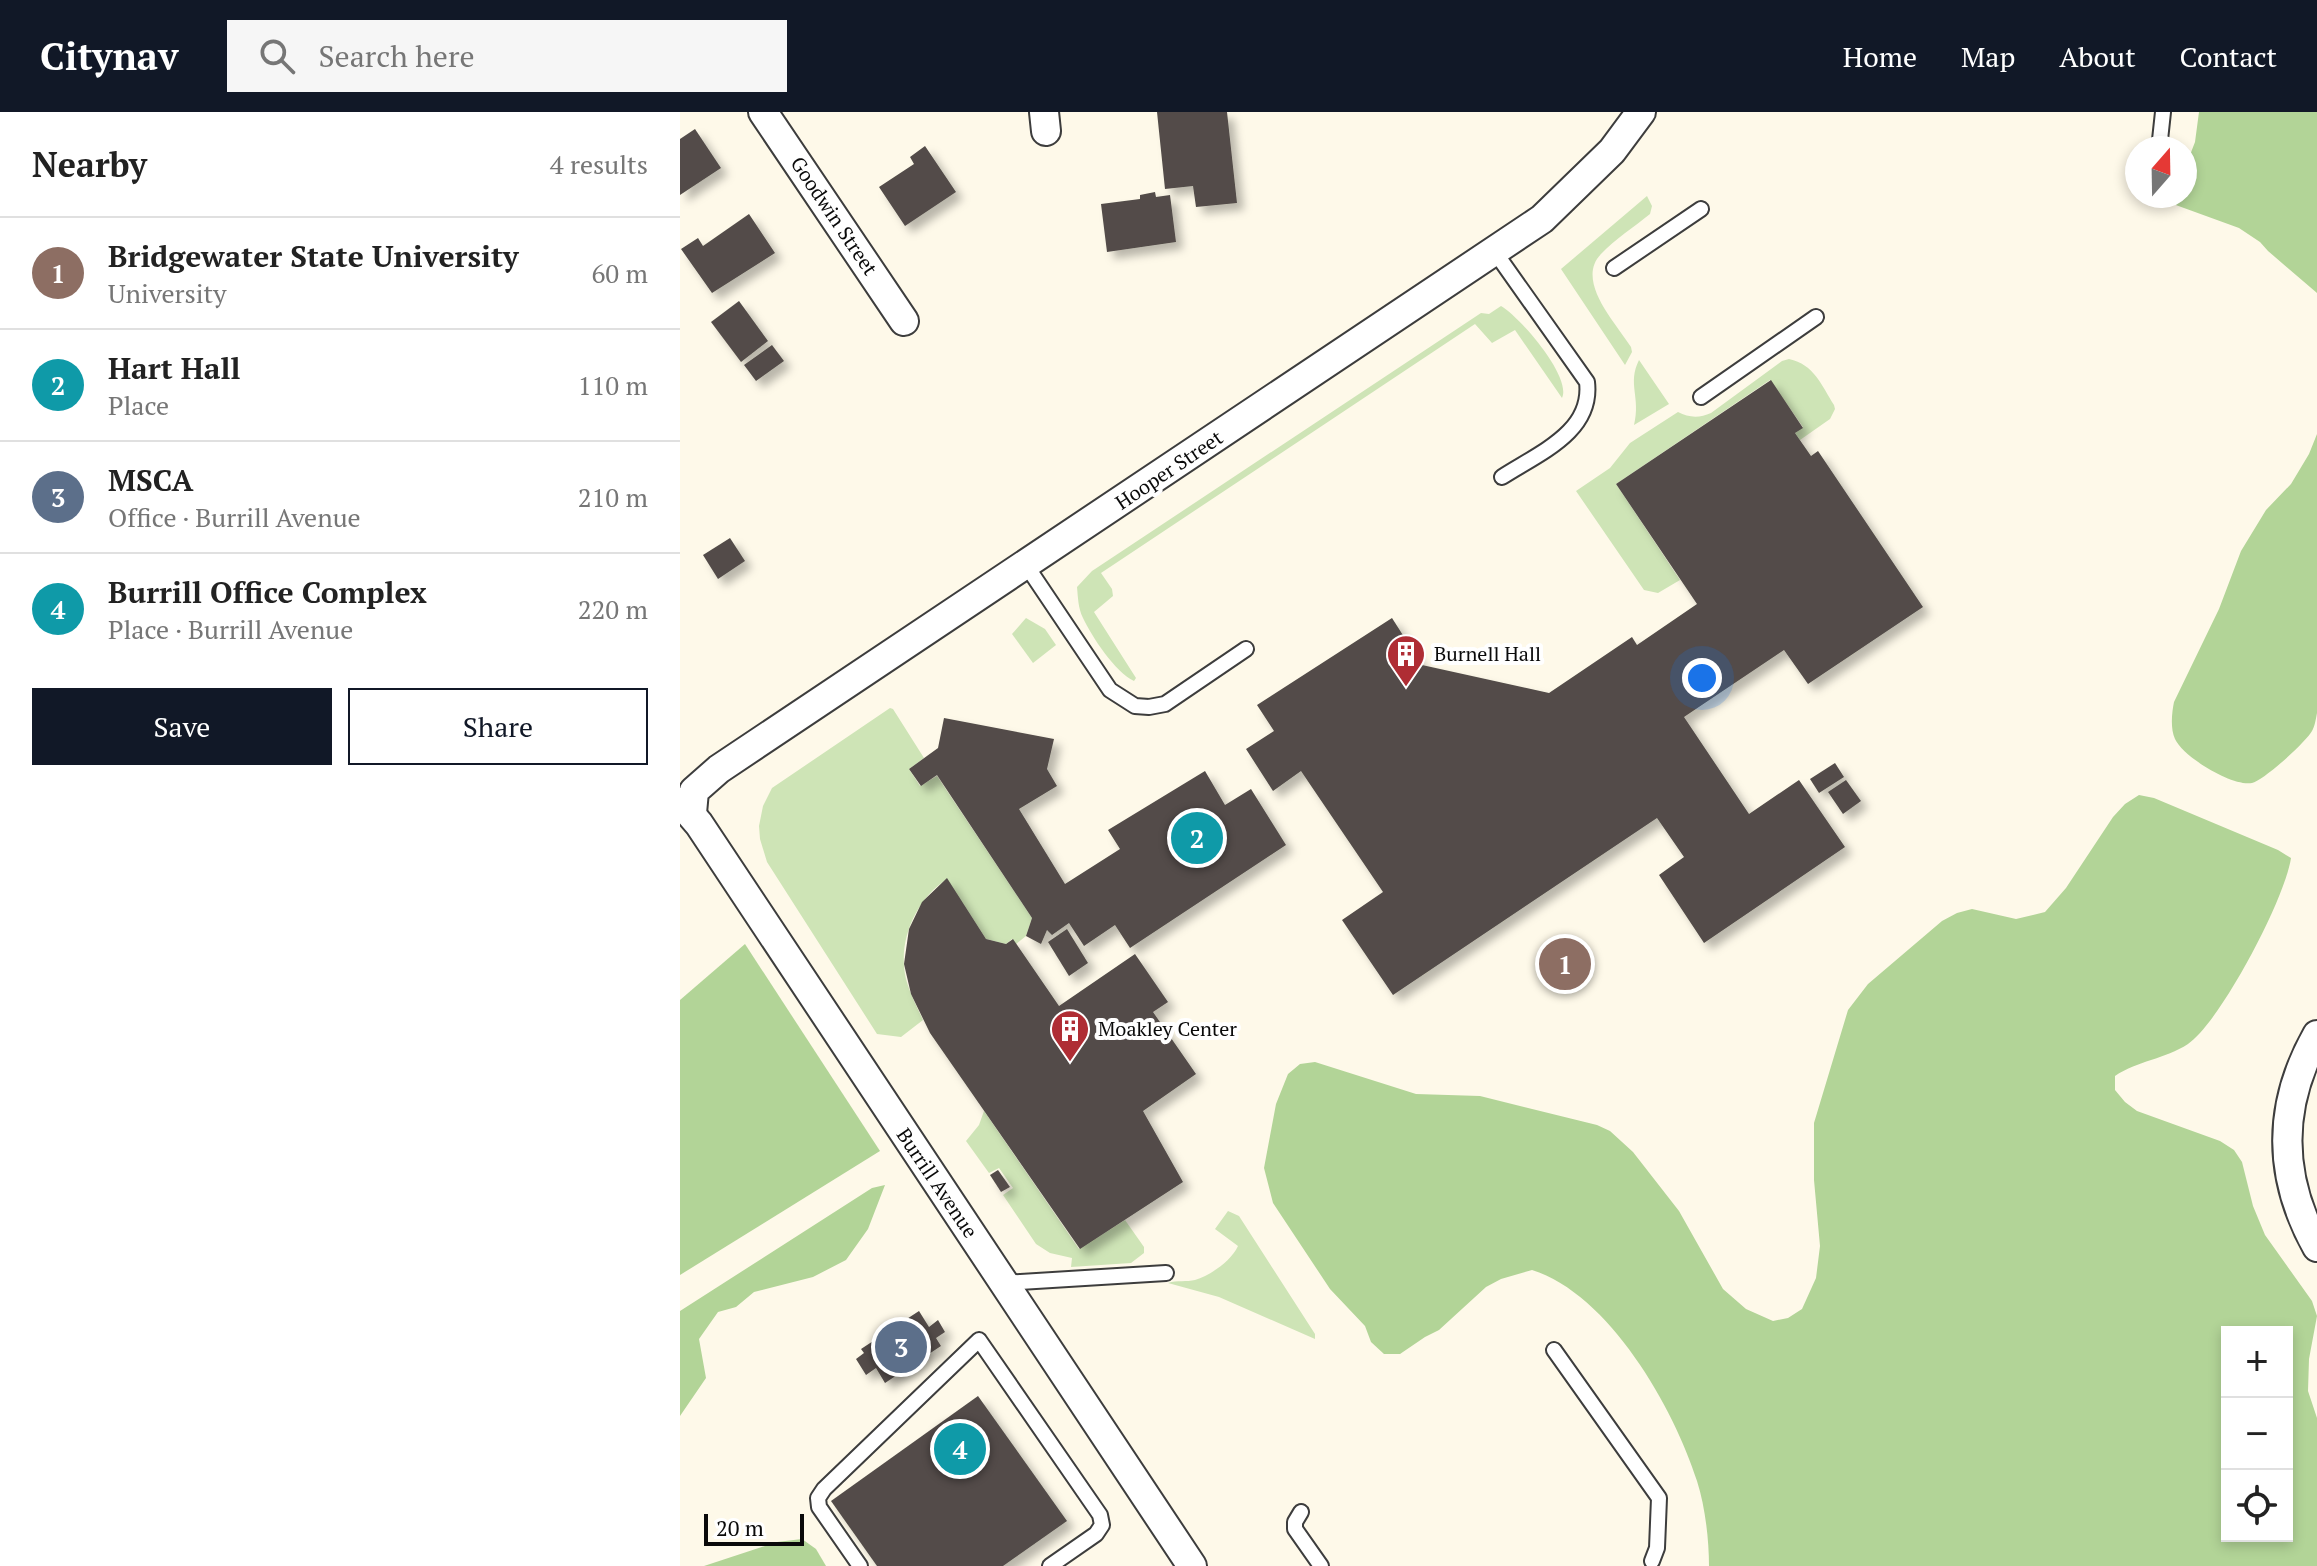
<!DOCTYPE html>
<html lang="en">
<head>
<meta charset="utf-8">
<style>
  :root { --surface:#fff; --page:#f6f6f6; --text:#222; --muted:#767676; --line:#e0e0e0; --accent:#111827 }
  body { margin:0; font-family:"PT Serif",serif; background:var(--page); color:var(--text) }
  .controls { position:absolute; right:24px; bottom:24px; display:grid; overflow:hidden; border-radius:0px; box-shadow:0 4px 12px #0003 }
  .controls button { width:72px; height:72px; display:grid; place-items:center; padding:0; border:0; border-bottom:2px solid var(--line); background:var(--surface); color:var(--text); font:40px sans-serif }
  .compass { position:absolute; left:1445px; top:24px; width:72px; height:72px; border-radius:50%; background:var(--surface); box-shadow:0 4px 12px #0003; rotate:20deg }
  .scale { position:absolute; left:24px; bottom:20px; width:100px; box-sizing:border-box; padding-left:8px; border:4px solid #0a0a0a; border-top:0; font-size:22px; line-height:28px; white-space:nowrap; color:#0a0a0a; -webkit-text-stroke:6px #fff; paint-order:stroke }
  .you { position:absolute; left:1022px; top:566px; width:28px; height:28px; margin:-20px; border:6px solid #fff; border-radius:50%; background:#1a73e8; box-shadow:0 0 0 12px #1a73e833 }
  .badge { display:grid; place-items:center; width:52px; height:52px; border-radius:50%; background:var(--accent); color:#fff; font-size:26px; font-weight:700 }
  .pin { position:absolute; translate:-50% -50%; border:4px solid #fff; box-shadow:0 2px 8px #0006 }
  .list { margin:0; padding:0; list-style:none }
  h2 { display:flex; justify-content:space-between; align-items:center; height:104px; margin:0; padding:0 32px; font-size:34px }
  h2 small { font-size:26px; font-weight:400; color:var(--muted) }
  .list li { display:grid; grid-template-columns:52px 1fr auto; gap:24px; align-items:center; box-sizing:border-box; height:112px; padding:0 32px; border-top:2px solid var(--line) }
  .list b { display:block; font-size:30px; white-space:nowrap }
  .list p { margin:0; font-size:26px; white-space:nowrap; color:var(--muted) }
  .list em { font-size:26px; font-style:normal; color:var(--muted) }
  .actions { display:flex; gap:16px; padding:24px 32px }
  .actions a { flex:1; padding:18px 0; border:2px solid var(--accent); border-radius:0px; text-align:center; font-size:28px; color:var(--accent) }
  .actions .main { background:var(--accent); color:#fff }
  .icon { flex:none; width:44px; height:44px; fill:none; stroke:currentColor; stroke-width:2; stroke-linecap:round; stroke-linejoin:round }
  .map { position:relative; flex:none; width:1637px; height:1454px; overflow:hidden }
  header { display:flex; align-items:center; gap:48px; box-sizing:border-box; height:112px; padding:0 40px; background:var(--accent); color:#fff }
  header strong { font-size:38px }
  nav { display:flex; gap:44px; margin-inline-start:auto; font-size:28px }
  .search { width:560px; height:72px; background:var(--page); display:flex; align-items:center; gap:20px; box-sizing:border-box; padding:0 28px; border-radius:0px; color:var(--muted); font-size:30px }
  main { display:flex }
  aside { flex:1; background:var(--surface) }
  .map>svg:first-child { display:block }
  .green { fill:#cee4b6 }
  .forest { fill:#b2d497; fill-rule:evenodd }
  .building { fill:#524c48; filter:url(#shadow) }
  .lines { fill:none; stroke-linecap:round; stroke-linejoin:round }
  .lane-casing { stroke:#3d3d3d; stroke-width:18 }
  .street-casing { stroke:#3d3d3d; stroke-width:32 }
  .lane { stroke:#fff; stroke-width:14 }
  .street { stroke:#fff; stroke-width:28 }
  .labels { text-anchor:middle; stroke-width:8; stroke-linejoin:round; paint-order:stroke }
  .street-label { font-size:20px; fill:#0a0a0a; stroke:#fff }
  .poi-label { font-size:20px; fill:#0a0a0a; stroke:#fff; text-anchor:start }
</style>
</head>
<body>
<header>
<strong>Citynav</strong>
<div class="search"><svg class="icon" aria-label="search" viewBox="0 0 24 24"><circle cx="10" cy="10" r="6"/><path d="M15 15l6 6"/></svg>Search here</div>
<nav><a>Home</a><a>Map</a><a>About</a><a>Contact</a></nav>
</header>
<main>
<aside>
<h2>Nearby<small>4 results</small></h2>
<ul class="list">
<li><span class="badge" style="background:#8d6e63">1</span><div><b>Bridgewater State University</b><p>University</p></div><em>60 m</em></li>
<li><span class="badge" style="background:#0f9aa8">2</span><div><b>Hart Hall</b><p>Place</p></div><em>110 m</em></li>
<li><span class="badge" style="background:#5c6f8a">3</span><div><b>MSCA</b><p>Office · Burrill Avenue</p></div><em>210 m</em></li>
<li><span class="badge" style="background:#0f9aa8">4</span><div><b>Burrill Office Complex</b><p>Place · Burrill Avenue</p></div><em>220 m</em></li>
</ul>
<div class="actions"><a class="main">Save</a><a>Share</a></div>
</aside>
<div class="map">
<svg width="1637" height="1454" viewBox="0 0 1637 1454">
  <defs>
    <filter id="shadow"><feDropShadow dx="7" dy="7" stdDeviation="4" flood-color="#0004"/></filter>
  </defs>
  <rect width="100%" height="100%" fill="#fef9e9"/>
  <g class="green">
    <path d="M967,84l5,10 -2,8c-16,13 -35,25 -49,40 -26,27 15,69 30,93l1,5 -7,13 -64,-96z"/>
    <path d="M821,194c19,11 71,71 61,92l-47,-68 -23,13 -17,-19 -374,249 11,16 1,7 -19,16 42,66 -2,3c-19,-9 -42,-44 -51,-63 -5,-10 -5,-21 -6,-31l15,-16 389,-258 8,1z"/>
    <path d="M1109,247c25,5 33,27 45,46l1,4 -5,10 -30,21 -5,-7 8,-6 -33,-47 -154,104 64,96 -22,13 -14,-3 -68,-99 34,-23 20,-25 48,-31c11,6 22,6 33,1l71,-52z"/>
    <path d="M959,248l30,44 -35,21c7,-28 -7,-41 5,-65z"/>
    <polygon points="346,506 365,517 376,533 353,551 332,522"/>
    <path d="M210,596l3,1 31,49 -15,11 11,17 17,-10 95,142 -6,18 -10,8 -4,-5 -6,5 -20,-5 -39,-60c-31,20 -50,62 -41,100 4,15 11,28 17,41l-22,17 -24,-3 -110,-172 -7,-23 -1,-13 4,-20 9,-18z"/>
    <polygon points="304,999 399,1137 445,1108 464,1135 464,1141 451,1151 391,1155 392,1146 370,1141 356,1132 323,1083 333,1076 319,1056 309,1061 286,1029 299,1013"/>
    <path d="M548,1099l11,5 76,118v5l-96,-42 -51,-14c9,-3 19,-1 27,-3 16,-5 36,-19 43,-34l-23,-17z"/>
  </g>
  <g class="forest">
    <polygon points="1519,0 1637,0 1637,181 1588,139 1580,130 1559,116 1493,92 1489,84 1505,84 1505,56 1515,30"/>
    <path d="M1637,322v279c-1,5 -2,13 -5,18 -5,10 -49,50 -60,52 -19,4 -69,-26 -77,-44 -5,-11 -3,-27 -1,-37l45,-93 22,-58 25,-41 25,-26 18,-30z"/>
    <path d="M1459,683l15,3 124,52 13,8c-6,41 -70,163 -103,186 -23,15 -51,17 -73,32v14l10,12 12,9 83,30 14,9 8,12 11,44 12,29 47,66 5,15 -8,43 -1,32 9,27v148h-608c0,-27 -4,-60 -12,-85 -23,-73 -88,-187 -165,-211l-31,9 -15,8 -47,43 -14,7 -25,17h-16l-13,-12 -6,-16 -35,-37 -57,-86 -9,-35 12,-64 12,-30 12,-10 15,-2 101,32 64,2 117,29 13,6 23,21 46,59 44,78 23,20 27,12 15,-3 14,-9 14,-31 4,-32 -6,-66v-57l34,-113 20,-26 74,-63 15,-8 15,-4 44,10 29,-7 21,-24 47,-71 12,-13zM1547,1220h60v204h-60z"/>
    <polygon points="65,832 200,1039 0,1163 0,888"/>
    <polygon points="205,1073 188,1117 166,1148 133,1165 74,1180 56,1195 38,1200 19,1227 26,1266 0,1304 0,1199 192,1076"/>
    <polygon points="122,1427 136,1437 146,1454 24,1454 97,1430"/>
  </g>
  <g class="building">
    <polygon points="477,0 547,0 557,91 516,95 513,74 485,77"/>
    <polygon points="15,17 41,56 0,83 0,27"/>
    <polygon points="245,34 276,80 225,114 199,75 234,52 230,45"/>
    <polygon points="475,80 476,85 490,83 496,130 427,140 421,92 460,87 460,83"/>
    <polygon points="69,102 95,141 32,181 1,137 18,126 23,134"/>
    <polygon points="59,189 88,229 61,250 31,210"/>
    <polygon points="92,233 104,249 76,269 64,253"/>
    <polygon points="1091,268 1123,316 1115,321 1131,344 1138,339 1243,495 1128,572 1104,538 1004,605 1069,702 1119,668 1165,735 1024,831 979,763 1004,745 977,706 713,883 662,808 703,780 621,659 593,679 566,637 594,619 577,593 712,506 742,553 869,581 952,525 957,533 1017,492 936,372"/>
    <polygon points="50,426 65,449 38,467 23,443"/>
    <polygon points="264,606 374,627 367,657 377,674 339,697 385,772 440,737 428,718 525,659 545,693 571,677 606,733 450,836 435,813 404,834 389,811 372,823 367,818 361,832 346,824 352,806 257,663 241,674 229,657 258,636"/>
    <polygon points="1155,651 1164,665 1139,681 1130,667"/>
    <polygon points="1166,668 1181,689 1163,702 1148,680"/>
    <polygon points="267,766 306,827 326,832 333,827 379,894 455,842 488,890 473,900 516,962 463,999 503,1070 400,1137 250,921 231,882 224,852 229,817 242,790"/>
    <polygon points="387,817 408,851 389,864 368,830"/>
    <polygon points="318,1058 330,1075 321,1080 310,1063"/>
    <polygon points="239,1199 249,1215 258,1208 265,1220 256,1226 261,1234 205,1271 196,1256 186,1263 176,1247 184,1241 181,1237"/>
    <polygon points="298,1284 387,1409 323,1454 197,1454 151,1389"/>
  </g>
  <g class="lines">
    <defs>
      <g id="lane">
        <polyline points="1480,28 1483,0"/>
        <path d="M815,140l92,130c6,50 -48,71 -85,95"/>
        <polyline points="934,156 1021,97"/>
        <polyline points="1021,285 1136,205"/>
        <polyline points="346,453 430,578 455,594 469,595 485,592 566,537"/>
        <polyline points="324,1171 486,1161"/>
        <polyline points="874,1238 979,1386 977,1436 972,1449"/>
        <polyline points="621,1400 615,1410 615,1417 641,1454"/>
        <polyline points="180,1454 139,1395 138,1386 144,1377 299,1228 420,1403 422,1413 416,1422 370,1454"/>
      </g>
      <g id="street">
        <polyline points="83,0 224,209"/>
        <polyline points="364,0 366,19"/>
        <polyline points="0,690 19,712 512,1454"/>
        <polyline points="12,701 14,679 39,657 862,107 932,39 961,0"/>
        <path d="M1637,923c-40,71 -39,142 0,212"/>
      </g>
    </defs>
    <use href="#lane" class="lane-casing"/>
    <use href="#street" class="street-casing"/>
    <use href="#lane" class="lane"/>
    <use href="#street" class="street"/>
  </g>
  <defs>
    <symbol id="building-pin" viewBox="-11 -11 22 30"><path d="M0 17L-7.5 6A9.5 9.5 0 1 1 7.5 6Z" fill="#af2d34" stroke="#fff"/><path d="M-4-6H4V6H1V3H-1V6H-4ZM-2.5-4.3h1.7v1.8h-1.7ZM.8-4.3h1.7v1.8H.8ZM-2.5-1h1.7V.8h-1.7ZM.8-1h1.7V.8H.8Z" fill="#fff"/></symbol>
  </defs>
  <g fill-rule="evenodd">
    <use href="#building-pin" x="704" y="520" width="44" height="60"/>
    <use href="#building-pin" x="368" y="895" width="44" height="60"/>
  </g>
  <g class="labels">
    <g class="street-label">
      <text transform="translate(154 104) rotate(56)" y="7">Goodwin Street</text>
      <text transform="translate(489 358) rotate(-34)" y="7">Hooper Street</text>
      <text transform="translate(257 1071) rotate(56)" y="7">Burrill Avenue</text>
    </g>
    <g class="poi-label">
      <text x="754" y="549">Burnell Hall</text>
      <text x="418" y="924">Moakley Center</text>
    </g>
  </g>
</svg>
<div class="controls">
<button>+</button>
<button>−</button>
<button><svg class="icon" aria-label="locate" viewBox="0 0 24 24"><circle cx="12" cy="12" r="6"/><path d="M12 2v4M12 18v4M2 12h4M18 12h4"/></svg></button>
</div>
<svg class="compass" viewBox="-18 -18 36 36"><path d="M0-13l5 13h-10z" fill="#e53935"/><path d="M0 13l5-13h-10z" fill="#767676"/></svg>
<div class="scale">20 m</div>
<div class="you"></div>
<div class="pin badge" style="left:885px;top:852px;background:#8d6e63">1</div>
<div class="pin badge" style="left:517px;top:726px;background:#0f9aa8">2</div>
<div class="pin badge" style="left:221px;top:1235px;background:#5c6f8a">3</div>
<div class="pin badge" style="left:280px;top:1337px;background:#0f9aa8">4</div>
</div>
</main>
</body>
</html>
